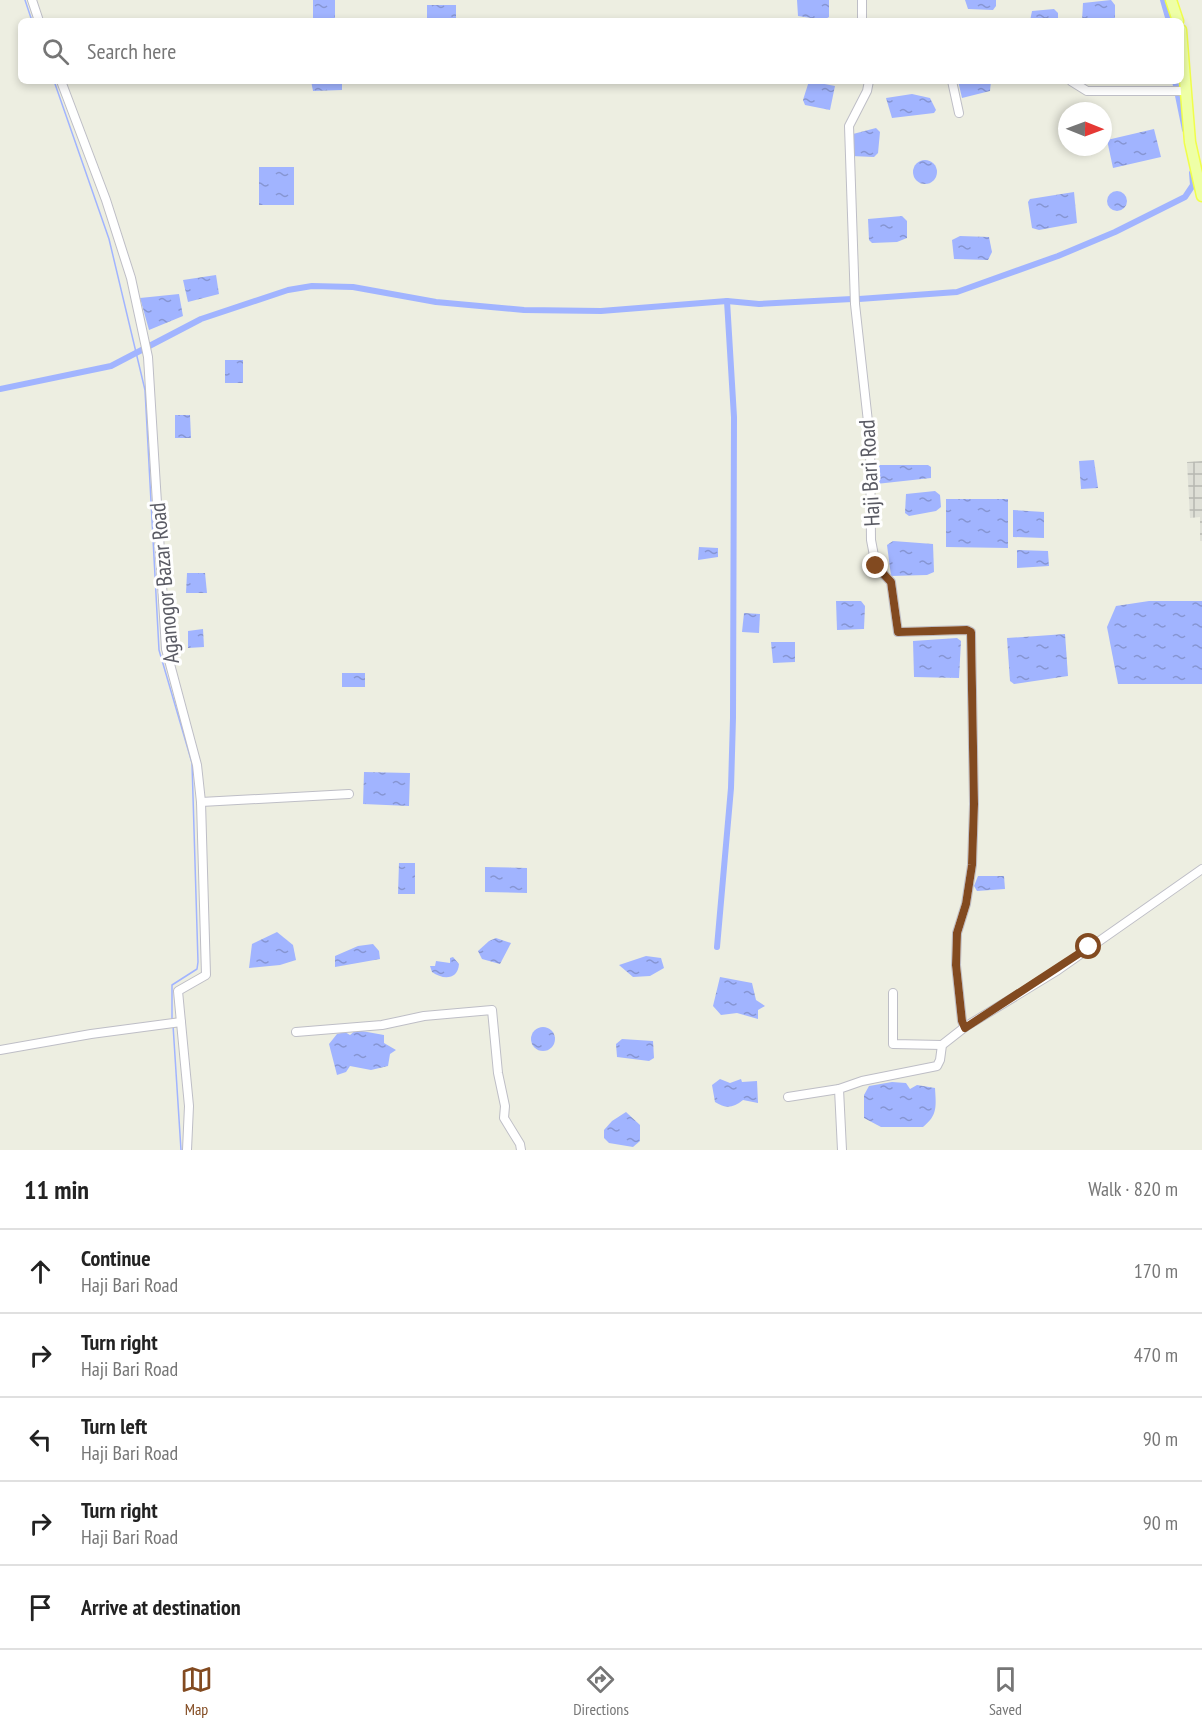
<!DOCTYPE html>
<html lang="en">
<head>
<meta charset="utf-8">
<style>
  :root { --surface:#fff; --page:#f2f2f2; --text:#222; --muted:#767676; --line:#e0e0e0; --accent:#824a20 }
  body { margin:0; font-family:"PT Sans Narrow",sans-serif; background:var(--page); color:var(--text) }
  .compass { position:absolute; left:1058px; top:102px; width:54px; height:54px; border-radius:50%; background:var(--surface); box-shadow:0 3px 9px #0003; rotate:91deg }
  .stop { position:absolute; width:18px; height:18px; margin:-14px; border:4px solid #824a20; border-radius:50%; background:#fff }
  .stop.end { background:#824a20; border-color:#fff; box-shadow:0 2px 6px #0008 }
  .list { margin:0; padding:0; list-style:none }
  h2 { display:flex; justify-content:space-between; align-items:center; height:78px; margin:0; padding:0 24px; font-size:26px }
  h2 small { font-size:20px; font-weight:400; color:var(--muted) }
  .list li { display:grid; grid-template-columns:39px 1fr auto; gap:18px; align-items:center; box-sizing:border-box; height:84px; padding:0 24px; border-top:2px solid var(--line) }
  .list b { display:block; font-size:22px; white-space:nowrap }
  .list p { margin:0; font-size:20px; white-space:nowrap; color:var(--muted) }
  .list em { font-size:20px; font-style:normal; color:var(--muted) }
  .icon { flex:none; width:33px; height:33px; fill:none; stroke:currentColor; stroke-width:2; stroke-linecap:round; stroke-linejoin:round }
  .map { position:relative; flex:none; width:1202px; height:1150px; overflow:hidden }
  .search { position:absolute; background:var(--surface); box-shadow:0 3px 9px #0003; left:18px; right:18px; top:18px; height:66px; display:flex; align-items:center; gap:15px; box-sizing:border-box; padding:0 21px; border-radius:9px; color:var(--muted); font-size:22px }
  .sheet { height:498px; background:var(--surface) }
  nav { display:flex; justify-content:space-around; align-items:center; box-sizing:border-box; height:84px; border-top:2px solid var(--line); background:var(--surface); font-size:16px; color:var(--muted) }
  nav a { display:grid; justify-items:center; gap:3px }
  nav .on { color:var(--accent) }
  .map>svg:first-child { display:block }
  .industrial { fill:url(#industrial-grid) }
  .water { fill:url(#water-ripples) }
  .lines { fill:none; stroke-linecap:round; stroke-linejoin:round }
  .stream { stroke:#a1b4ff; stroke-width:1.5 }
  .canal { stroke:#a1b4ff; stroke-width:6 }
  .minor-casing { stroke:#bebec6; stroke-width:10 }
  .major-casing { stroke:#f0fe4b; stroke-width:13 }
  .minor { stroke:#fff; stroke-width:8 }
  .major { stroke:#eeffa6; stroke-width:10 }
  .route { stroke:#824a20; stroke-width:8 }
  .labels { text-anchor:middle; stroke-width:6; stroke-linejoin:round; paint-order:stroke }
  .street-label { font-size:22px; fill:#5a5b64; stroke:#fff }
</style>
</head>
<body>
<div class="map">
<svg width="1202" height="1150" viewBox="0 0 1202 1150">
  <defs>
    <pattern id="industrial-grid" width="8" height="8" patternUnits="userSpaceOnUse" patternTransform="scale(1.5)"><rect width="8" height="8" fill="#dedfd6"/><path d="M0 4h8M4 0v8" fill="none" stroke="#b7b8b1"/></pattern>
    <pattern id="water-ripples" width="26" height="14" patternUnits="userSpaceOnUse" patternTransform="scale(1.5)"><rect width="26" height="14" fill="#a1b4ff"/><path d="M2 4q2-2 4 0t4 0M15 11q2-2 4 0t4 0" fill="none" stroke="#8695d2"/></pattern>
  </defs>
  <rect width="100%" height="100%" fill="#edeee1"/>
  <polygon class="industrial" points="1202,461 1202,541 1200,541 1200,517 1190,518 1187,462"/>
  <g class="water">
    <rect x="313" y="0" width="22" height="21"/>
    <polygon points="797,0 829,0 829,17 824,20 798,16"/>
    <polygon points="965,0 996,0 996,6 993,10 968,9"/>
    <polygon points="1111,0 1115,5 1115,21 1082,21 1083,3"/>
    <rect x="427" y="5" width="29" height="16"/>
    <polygon points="1054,9 1058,13 1058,21 1030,21 1032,11"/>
    <polygon points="311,81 342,81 342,90 313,91"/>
    <polygon points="809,81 835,86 830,110 805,105 803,100"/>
    <polygon points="958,81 991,81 990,91 962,98"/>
    <polygon points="912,94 930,98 936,110 934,113 892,118 886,98"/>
    <polygon points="876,128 880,132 878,153 874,157 851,156 853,134"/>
    <polygon points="1154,129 1161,157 1113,168 1107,140"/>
    <circle cx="925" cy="172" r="12"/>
    <rect x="259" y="167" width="35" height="38"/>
    <circle cx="1117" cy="201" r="10"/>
    <polygon points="1074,192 1077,223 1039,230 1032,228 1028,202 1030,199"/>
    <polygon points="902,216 907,221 907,238 897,242 872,243 869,240 868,219"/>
    <polygon points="960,236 989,237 992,252 988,260 954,259 952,240"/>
    <polygon points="216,275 219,294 188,302 183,280"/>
    <polygon points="179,294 183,316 149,330 140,298"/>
    <rect x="225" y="360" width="18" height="23"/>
    <polygon points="175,415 190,415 191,438 175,438"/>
    <polygon points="1094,460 1098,488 1081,489 1079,461"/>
    <polygon points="878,465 928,465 931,467 931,478 876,484 874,478"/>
    <polygon points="935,491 940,495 941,507 936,511 909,516 905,513 906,494"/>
    <polygon points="946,499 1008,499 1008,548 946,547"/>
    <polygon points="1013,510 1044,512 1044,538 1013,537"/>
    <polygon points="893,541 933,544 934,572 927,575 891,576 887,545"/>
    <polygon points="699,547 718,548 718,557 698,560"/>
    <polygon points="1017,550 1048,551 1049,566 1017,568"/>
    <polygon points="187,573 205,573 207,593 186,593"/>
    <polygon points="861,601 865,606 864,629 837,630 836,601"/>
    <polygon points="1149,601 1202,601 1202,684 1118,684 1107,627 1116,606"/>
    <polygon points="744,613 760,614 759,633 742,632"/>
    <polygon points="203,629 204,647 188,648 188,631"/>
    <polygon points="1065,634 1068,676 1014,684 1010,681 1007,638"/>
    <polygon points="957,638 961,641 959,678 914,677 913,641"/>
    <polygon points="771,642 795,642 795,662 773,663"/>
    <rect x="342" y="673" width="23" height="14"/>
    <polygon points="364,772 410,773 409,806 363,804"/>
    <polygon points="399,863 415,863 415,894 398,894"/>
    <polygon points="485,867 527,868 527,893 485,892"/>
    <polygon points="978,876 1004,876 1005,889 977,891 974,886"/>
    <polygon points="277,932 293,945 296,960 280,965 249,968 252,944"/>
    <polygon points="496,938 511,943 500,964 482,959 478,951 489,941"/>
    <polygon points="373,944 379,951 380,959 335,967 335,956 358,946"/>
    <polygon points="646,956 661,958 664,968 650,976 633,977 619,965"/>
    <path d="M453,957l6,7c-1,16 -16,16 -27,8l-2,-6h5l1,-5 14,2v-5z"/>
    <polygon points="720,977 752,983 756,1000 765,1006 758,1010 758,1019 737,1013 721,1015 713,1006"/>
    <circle cx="543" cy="1039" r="12"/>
    <polygon points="356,1030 384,1035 384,1043 396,1050 390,1054 388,1066 371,1070 350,1066 346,1072 337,1075 329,1044 337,1034 345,1032 350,1035"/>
    <polygon points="622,1039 653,1041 654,1058 649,1061 617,1057 616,1044"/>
    <path d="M720,1079l10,4 11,-4 1,3 15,-1 1,22 -15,-3c-10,8 -17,9 -28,2l-3,-17z"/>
    <path d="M892,1082l14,1 4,6 7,-4 18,3c1,18 3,27 -12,39h-42l-17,-9v-23l5,-9z"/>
    <polygon points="626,1112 640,1125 640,1141 633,1147 609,1143 604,1138 604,1130 612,1121"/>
  </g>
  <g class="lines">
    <g class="stream">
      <polyline points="25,0 32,21"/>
      <polyline points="54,81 109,239 145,390 159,650 192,763 198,962 197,969 172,985 172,1020"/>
      <polyline points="173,1025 181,1150"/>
    </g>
    <g class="canal">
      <polyline points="1163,0 1169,21"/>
      <polyline points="1175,81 1185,130"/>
      <polyline points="859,299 957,292 1058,256 1115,232 1185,197 1193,185 1192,173"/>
      <polyline points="0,389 111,366 201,319 288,290 312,286 353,287 436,302 524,310 601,311 727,301 759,304 852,299"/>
      <polyline points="717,947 731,788 733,718 734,417 727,301"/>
    </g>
    <defs>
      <g id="minor">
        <polyline points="32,0 39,21"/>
        <polyline points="862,0 862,21"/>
        <polyline points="61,81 106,200 131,278 148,357 166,649 197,765 201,802 206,975 178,991 189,1106 187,1150"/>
        <polyline points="869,81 867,91 849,126 855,304 870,440 871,540 876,566 891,582 898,632 967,630 971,632 974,804 972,865 966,904 957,933 956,965 962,1021 965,1027 1058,970 1202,869"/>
        <polyline points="952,81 959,113"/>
        <polyline points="1071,81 1087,91 1186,91"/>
        <polyline points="201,802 349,794"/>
        <polyline points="893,993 893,1044 942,1045"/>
        <polyline points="296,1032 382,1025 424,1016 492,1010 498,1073 505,1106 504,1118 520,1144 521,1150"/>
        <polyline points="0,1050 91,1034 181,1022"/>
        <polyline points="788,1097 839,1089"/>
        <polyline points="842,1150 839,1089 862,1081 937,1066 940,1060 942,1045 965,1027"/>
      </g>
      <g id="major">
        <polyline points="1171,0 1178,21"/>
        <polyline points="1181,30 1190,142 1202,196"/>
      </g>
    </defs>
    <use href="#minor" class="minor-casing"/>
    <use href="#major" class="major-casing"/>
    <use href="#minor" class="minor"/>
    <use href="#major" class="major"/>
  </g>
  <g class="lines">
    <polyline class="route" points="876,566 891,582 898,632 967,630 971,632 974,804 972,865 966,904 957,933 956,965 962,1021 965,1028 1089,947"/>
  </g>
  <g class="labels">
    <g class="street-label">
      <text transform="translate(869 473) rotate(-93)" y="8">Haji Bari Road</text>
      <text transform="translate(164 583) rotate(-95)" y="8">Aganogor Bazar Road</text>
    </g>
  </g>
</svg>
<svg class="compass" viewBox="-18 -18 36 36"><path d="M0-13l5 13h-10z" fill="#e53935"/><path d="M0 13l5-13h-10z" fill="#767676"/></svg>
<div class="stop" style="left:1089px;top:947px"></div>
<div class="stop end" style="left:876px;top:566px"></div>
<div class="search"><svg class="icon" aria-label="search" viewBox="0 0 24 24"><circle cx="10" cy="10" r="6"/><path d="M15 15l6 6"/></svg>Search here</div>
</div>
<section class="sheet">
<h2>11 min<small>Walk · 820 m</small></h2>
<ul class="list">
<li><svg class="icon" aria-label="ahead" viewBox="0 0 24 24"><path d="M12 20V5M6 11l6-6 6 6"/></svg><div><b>Continue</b><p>Haji Bari Road</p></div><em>170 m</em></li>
<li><svg class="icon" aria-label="right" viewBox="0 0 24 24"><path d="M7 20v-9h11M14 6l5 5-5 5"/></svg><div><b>Turn right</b><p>Haji Bari Road</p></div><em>470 m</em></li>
<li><svg class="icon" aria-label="left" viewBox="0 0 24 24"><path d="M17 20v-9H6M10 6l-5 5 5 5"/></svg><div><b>Turn left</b><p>Haji Bari Road</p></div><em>90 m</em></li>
<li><svg class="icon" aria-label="right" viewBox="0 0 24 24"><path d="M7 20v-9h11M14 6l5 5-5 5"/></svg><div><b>Turn right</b><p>Haji Bari Road</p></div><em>90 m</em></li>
<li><svg class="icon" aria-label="arrive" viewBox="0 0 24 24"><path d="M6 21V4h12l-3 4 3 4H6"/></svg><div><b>Arrive at destination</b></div></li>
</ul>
</section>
<nav>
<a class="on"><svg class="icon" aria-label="map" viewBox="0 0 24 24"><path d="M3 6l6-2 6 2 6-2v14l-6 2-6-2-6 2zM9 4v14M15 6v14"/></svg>Map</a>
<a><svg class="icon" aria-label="directions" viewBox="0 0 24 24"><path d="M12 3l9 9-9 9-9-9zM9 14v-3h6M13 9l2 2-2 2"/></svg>Directions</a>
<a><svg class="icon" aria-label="saved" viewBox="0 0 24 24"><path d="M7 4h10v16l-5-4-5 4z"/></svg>Saved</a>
</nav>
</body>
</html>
